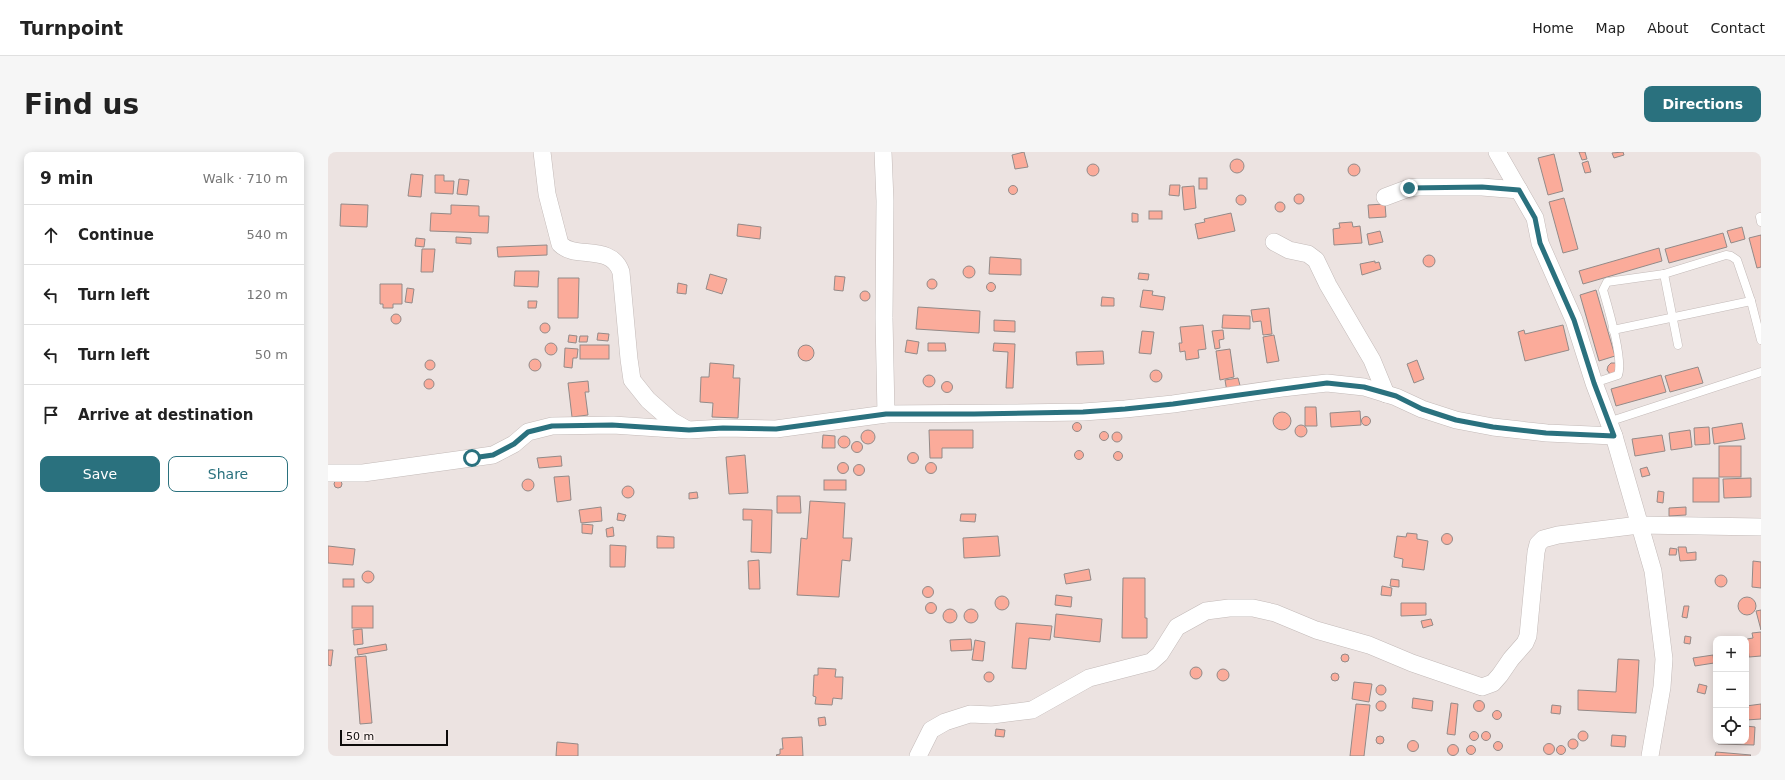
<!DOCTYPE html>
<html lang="en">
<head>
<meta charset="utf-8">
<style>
  :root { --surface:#fff; --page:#f6f6f6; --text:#222; --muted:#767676; --line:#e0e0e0; --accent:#2a717e }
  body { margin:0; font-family:"DejaVu Sans",sans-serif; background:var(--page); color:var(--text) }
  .controls { position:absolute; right:12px; bottom:12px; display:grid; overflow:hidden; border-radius:8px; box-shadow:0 2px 10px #0003 }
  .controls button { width:36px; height:36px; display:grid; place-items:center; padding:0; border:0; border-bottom:1px solid var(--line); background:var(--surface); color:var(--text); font:20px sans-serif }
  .scale { position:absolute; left:12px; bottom:10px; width:108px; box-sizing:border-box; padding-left:4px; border:2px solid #0e0b0a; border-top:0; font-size:11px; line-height:14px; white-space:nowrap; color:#0e0b0a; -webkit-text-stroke:3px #faf0ee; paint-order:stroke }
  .stop { position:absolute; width:12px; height:12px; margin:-9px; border:3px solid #2a717e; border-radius:50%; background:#fff }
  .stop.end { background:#2a717e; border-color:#fff; box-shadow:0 1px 4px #0008 }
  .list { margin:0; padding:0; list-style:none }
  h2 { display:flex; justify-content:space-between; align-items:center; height:52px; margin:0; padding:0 16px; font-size:17px }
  h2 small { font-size:13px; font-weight:400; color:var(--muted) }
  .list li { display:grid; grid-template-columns:26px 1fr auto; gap:12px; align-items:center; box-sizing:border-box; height:60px; padding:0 16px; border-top:1px solid var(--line) }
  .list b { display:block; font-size:15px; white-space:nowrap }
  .list em { font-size:13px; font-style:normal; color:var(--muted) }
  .actions { display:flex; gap:8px; padding:12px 16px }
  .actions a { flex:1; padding:9px 0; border:1px solid var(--accent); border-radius:8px; text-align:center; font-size:14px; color:var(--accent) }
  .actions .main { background:var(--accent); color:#fff }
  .icon { flex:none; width:22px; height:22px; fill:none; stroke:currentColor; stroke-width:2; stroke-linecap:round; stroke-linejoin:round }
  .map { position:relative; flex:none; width:1433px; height:604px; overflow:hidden; border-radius:8px }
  header { display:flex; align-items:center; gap:24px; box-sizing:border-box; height:56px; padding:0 20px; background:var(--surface); border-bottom:1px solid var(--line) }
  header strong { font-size:19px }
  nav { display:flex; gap:22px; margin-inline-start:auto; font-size:14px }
  .intro { display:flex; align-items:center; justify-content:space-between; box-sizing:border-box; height:96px; padding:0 24px }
  h1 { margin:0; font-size:28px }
  .button { padding:10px 18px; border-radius:8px; background:var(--accent); color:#fff; font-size:14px; font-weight:700 }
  main { display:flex; gap:24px; padding:0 24px }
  aside { flex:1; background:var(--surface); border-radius:8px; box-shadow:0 2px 10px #0003 }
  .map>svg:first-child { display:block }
  .building { fill:#fbab9a; stroke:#938a88 }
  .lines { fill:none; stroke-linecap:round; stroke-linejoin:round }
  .lane-casing { stroke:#c3bab8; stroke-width:9 }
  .street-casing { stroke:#c3bab8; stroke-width:18 }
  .lane { stroke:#fff; stroke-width:8 }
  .street { stroke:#fff; stroke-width:17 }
  .route { stroke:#2a717e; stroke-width:5 }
</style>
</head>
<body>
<header>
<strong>Turnpoint</strong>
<nav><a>Home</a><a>Map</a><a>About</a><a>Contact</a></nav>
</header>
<div class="intro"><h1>Find us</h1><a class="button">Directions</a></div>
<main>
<aside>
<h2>9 min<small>Walk · 710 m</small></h2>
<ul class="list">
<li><svg class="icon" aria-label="ahead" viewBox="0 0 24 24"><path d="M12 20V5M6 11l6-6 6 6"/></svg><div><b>Continue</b></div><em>540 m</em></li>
<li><svg class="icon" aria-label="left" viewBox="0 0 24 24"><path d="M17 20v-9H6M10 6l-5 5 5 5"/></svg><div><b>Turn left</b></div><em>120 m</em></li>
<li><svg class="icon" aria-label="left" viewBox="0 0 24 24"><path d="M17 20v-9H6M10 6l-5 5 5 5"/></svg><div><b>Turn left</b></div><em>50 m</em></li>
<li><svg class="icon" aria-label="arrive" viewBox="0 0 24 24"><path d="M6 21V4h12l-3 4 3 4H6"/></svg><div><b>Arrive at destination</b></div></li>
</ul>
<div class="actions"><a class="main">Save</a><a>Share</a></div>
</aside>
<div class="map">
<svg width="1433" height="604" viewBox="0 0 1433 604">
  <rect width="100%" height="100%" fill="#ece3e1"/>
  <g class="building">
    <polygon points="696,0 700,15 687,17 684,3"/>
    <polygon points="1251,0 1257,0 1259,7 1254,8"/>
    <polygon points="1295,0 1296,3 1286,6 1284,1"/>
    <polygon points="1226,2 1235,39 1220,43 1210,6"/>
    <circle cx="909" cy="14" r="7"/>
    <polygon points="1260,9 1263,20 1257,21 1254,11"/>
    <circle cx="1026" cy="18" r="6"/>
    <circle cx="765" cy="18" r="6"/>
    <polygon points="83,22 95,23 93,45 80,44"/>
    <polygon points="107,23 116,23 116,29 126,29 125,42 107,41"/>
    <rect x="871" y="26" width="8" height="11"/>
    <polygon points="131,27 141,28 139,43 129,42"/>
    <polygon points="842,33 852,33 851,44 841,43"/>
    <circle cx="685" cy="38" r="4.5"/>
    <polygon points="866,34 868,56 856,58 854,35"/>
    <circle cx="971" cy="47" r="5"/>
    <circle cx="913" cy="48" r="5"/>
    <polygon points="1236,46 1250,97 1235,101 1221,50"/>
    <circle cx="952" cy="55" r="5"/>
    <polygon points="13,52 40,53 39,75 12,74"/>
    <polygon points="1057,52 1058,65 1041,66 1040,53"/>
    <polygon points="123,53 151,54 151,64 161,64 160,81 102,79 103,61 123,62"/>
    <rect x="821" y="59" width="13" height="8"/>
    <polygon points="804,61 810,62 810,70 804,70"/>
    <polygon points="903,61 907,79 870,87 867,72 877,70 876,67"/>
    <polygon points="1024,70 1025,75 1032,74 1034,91 1006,93 1005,77 1012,76 1011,71"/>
    <polygon points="410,72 433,75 432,87 409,84"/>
    <polygon points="1414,75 1417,87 1403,91 1399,79"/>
    <polygon points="1052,79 1055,90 1041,93 1039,82"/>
    <polygon points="1395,81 1399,95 1341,111 1337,97"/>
    <polygon points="1433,83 1433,115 1429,116 1421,86"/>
    <polygon points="128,85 143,86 143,92 128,91"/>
    <polygon points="88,86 97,87 96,95 87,94"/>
    <polygon points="219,93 219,103 170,105 169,95"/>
    <polygon points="1331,96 1334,109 1255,132 1251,119"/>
    <polygon points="94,97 107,97 105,120 93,120"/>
    <circle cx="1101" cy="109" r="6"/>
    <polygon points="662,105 693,107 693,123 661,122"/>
    <polygon points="1047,109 1047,111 1051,110 1053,117 1034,123 1032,112"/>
    <circle cx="641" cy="120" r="6"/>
    <polygon points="187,119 211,119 210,135 186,134"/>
    <polygon points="811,121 821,122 820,128 810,127"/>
    <polygon points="382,122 399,127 394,142 378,137"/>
    <polygon points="507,124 517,125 515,139 506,138"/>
    <polygon points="230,126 251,126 250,166 230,166"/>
    <circle cx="604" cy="132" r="5"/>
    <circle cx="663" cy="135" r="4.5"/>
    <polygon points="350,131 359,133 358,142 349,141"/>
    <polygon points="52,132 74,132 74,152 65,152 65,156 55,156 55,152 52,152"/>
    <polygon points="79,136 86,137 84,151 77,150"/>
    <polygon points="815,138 825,139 824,143 837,145 835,158 812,155"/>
    <polygon points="1268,138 1287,204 1271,209 1252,143"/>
    <circle cx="537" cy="144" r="5"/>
    <polygon points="774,145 786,146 786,154 773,154"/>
    <polygon points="200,149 209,149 208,156 200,156"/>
    <polygon points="590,155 652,159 651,181 588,177"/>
    <polygon points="941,156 944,182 935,183 933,169 925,170 923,158"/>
    <circle cx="68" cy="167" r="5"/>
    <polygon points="895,163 922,164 922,177 894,176"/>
    <polygon points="666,168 687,169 687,180 666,179"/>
    <circle cx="217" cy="176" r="5"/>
    <polygon points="875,173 878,197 870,198 871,206 858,208 857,199 852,200 851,191 854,191 852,175"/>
    <polygon points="1235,173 1241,198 1197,209 1190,180 1196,178 1197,182"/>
    <polygon points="895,178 896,187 891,188 892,196 887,197 884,179"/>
    <polygon points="814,179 826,180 823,202 811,201"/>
    <polygon points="270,181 281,182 280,189 269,188"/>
    <polygon points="241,183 249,184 248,191 240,190"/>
    <polygon points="946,183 951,209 939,211 935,185"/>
    <polygon points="252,184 260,184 259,190 251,190"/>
    <polygon points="579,188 591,190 589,202 577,200"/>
    <polygon points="600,191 617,191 618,199 600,199"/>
    <polygon points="666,191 687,192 685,236 678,236 680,200 665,199"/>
    <circle cx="223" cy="197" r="6"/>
    <circle cx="478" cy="201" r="8"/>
    <rect x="252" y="193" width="29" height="14"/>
    <polygon points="237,196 250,197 249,206 245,206 244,216 236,215"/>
    <polygon points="902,197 906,225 892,228 888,199"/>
    <polygon points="775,199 776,212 749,213 748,200"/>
    <circle cx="207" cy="213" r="6"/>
    <circle cx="102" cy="213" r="5"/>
    <polygon points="1089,208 1096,227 1086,231 1079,212"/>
    <polygon points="382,211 406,213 405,226 412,226 410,266 384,265 385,251 372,250 373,225 381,225"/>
    <polygon points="1283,211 1288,211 1287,222 1282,222 1279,218 1280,214"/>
    <polygon points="1370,215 1375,231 1342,240 1337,224"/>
    <circle cx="828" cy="224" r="6"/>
    <circle cx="601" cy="229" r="6"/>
    <polygon points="1333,223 1338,240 1288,254 1283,237"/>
    <polygon points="910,226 913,237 899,240 897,228"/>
    <circle cx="101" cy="232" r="5"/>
    <polygon points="260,229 261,240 257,240 260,263 244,265 240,231"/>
    <circle cx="619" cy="235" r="5.5"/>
    <polygon points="977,255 988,255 989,274 977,274"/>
    <polygon points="1032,259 1033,273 1003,275 1002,261"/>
    <circle cx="954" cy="269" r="9"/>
    <circle cx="1038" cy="269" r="4.5"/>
    <circle cx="749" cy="275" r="4.5"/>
    <polygon points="1414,271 1417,287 1386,292 1384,276"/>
    <circle cx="973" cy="279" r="6"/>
    <polygon points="1381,275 1382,292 1367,293 1366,276"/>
    <polygon points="601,278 645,278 645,296 614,296 614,306 602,306"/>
    <polygon points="1362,278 1364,295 1343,298 1341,281"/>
    <circle cx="540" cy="285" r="7"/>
    <circle cx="776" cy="284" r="4.5"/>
    <circle cx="789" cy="285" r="5"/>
    <polygon points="495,283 507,284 507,296 494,296"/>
    <polygon points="1334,283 1337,299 1307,304 1304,287"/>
    <circle cx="516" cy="290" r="6"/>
    <circle cx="529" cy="295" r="5.5"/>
    <rect x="1391" y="294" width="22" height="31"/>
    <circle cx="751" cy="303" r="4.5"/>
    <circle cx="790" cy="304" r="4.5"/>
    <circle cx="585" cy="306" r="5.5"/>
    <polygon points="417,303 420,341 401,342 398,305"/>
    <polygon points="233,304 234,314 211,316 209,306"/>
    <circle cx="603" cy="316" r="5.5"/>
    <circle cx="515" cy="316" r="5.5"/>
    <circle cx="531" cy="318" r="5.5"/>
    <polygon points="1319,315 1322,323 1314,325 1312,317"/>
    <polygon points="241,324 243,348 229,350 226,325"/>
    <rect x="1365" y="326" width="26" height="24"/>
    <polygon points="1423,326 1423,345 1396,346 1395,327"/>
    <circle cx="200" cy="333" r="6"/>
    <rect x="496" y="328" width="22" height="10"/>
    <circle cx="10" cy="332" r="4"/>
    <circle cx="300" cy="340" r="6"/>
    <polygon points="1330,339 1336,340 1335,351 1329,350"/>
    <polygon points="369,340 370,346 361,347 361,341"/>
    <polygon points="449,344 472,344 473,361 449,361"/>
    <polygon points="482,349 517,351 515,386 524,386 522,409 514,408 511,445 469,443 473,386 479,387"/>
    <polygon points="273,355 274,369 253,371 251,358"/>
    <polygon points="1358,355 1358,363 1341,364 1341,356"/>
    <polygon points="415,357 444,358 443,401 423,400 424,368 415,368"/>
    <polygon points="290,361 298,363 296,369 289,368"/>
    <polygon points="633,362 648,362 647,370 632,369"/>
    <polygon points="254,372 265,373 264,382 254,381"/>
    <polygon points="285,375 286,384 279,385 278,377"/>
    <polygon points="1079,381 1089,382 1089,387 1100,389 1096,418 1074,415 1075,407 1066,405 1069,384 1078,385"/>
    <circle cx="1119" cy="387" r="5.5"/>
    <polygon points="329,384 346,385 346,396 329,396"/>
    <polygon points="670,384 672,404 636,406 635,386"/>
    <polygon points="282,393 298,394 297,415 282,415"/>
    <polygon points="0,394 27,397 25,413 0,411"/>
    <polygon points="1350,395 1358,395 1359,401 1368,400 1368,408 1352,409"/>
    <polygon points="1342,396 1349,397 1348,403 1341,403"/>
    <polygon points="431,408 432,437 421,437 420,409"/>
    <polygon points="1425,409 1433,410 1433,436 1424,435"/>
    <polygon points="761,417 763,428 738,432 736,422"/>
    <circle cx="40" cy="425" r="6"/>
    <circle cx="1393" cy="429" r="6"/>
    <polygon points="795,426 817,426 817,466 819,466 819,486 794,486"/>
    <rect x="15" y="427" width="11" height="8"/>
    <polygon points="1063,427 1071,428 1071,435 1062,434"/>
    <polygon points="1054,434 1064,436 1063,444 1053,443"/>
    <circle cx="600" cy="440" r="5.5"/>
    <polygon points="728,443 744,445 743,455 727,453"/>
    <circle cx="674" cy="451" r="7"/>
    <circle cx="1419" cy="454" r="9"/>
    <circle cx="603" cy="456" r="5.5"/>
    <polygon points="1073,451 1098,451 1098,463 1073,464"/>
    <rect x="24" y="454" width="21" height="22"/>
    <polygon points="1356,454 1361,454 1359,466 1354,465"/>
    <circle cx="622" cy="464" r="7"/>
    <circle cx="643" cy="464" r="7"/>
    <polygon points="1433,458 1433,478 1428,459"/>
    <polygon points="728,462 774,467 772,490 726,485"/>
    <polygon points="1103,467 1105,473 1095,476 1093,469"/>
    <polygon points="688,471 724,474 722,488 701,486 698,517 684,516"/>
    <polygon points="34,477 35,492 26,493 25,478"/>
    <polygon points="1433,480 1433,504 1421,505 1419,487 1425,486 1424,481"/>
    <polygon points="1357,484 1363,485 1362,492 1356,491"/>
    <polygon points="643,487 644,498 623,499 622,488"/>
    <polygon points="647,488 657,490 655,509 644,508"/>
    <polygon points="58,492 59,498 30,503 29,497"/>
    <polygon points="0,498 5,498 3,514 0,513"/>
    <circle cx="1017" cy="506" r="4"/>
    <polygon points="1385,503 1386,511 1367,514 1365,506"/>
    <polygon points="38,504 44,571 32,572 27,505"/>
    <polygon points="1290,507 1311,508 1308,561 1250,558 1250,538 1288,540"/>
    <circle cx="868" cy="521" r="6"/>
    <polygon points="490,516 508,517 507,525 515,525 514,547 505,546 504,553 487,552 488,545 485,544 486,523 490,523"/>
    <circle cx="895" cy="523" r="6"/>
    <circle cx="661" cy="525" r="5"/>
    <circle cx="1007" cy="525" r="4"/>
    <polygon points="1026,530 1044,532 1041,550 1024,547"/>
    <polygon points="1371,532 1379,534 1377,542 1369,540"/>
    <circle cx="1053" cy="538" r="5"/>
    <polygon points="1085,546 1105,549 1104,559 1084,556"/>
    <circle cx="1151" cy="554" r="5.5"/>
    <circle cx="1053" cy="554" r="5"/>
    <polygon points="1123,551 1130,552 1127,583 1119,582"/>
    <polygon points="1028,552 1042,553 1036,604 1022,604"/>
    <polygon points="1433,552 1433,567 1418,568 1418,554"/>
    <polygon points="1224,553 1233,554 1232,562 1223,561"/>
    <circle cx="1169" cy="563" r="4.5"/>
    <polygon points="497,565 498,573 491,574 490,566"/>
    <polygon points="1418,574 1427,575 1426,593 1390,592 1390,589 1418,589"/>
    <polygon points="668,577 677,578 676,585 667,584"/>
    <circle cx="1255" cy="584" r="5"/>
    <circle cx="1158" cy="584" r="4.5"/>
    <circle cx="1146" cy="584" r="4.5"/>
    <polygon points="1284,583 1298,584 1297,595 1283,594"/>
    <circle cx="1052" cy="588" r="4"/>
    <polygon points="474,585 475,604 449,604 448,603 452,602 452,597 455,597 454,586"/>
    <circle cx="1245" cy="592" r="5"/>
    <circle cx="1085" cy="594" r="5.5"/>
    <circle cx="1170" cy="594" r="4.5"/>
    <polygon points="229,590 250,592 250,604 228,604"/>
    <circle cx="1221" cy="597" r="5.5"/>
    <circle cx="1125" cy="598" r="5.5"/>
    <circle cx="1233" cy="598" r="4.5"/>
    <circle cx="1143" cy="598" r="4.5"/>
    <polygon points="1388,600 1423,603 1422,604 1387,604"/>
  </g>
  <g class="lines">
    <defs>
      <g id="lane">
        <polyline points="1432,65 1433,70"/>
        <polyline points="1336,122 1350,193"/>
        <polyline points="1285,178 1423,149"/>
        <path d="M1266,231l24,-8c6,-15 -10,-68 -15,-85l4,-8 57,-8 62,-19 5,1 6,4 14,41 10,39"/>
        <polyline points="1280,270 1433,220"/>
      </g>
      <g id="street">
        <path d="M214,0l5,42 13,50c15,16 51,-1 61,28l8,87 3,21 16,20 24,21 14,8"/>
        <polyline points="555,0 557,49 556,166 558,262"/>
        <polyline points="1169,0 1207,66 1212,91 1246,168 1266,231 1286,284 1325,419 1336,507 1334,535 1322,604"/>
        <polyline points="1057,45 1081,36 1090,35 1154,35 1191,38"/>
        <polyline points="946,90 961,98 980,102 988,108 1000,133 1044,208 1058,242"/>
        <polyline points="0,321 35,321 165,303 186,292 200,280 224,274 285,273 361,278 395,276 448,277 558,262 681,261 755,260 797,257 845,252 954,236 999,231 1036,235 1068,245 1094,257 1128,268 1165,275 1219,281 1286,284"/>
        <polyline points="590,604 603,578 617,570 642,562 664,563 704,558 761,526 823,510 832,502 849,475 878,459 901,456 925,456 947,461 988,478 1041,493 1084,511 1154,535 1165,531 1172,523 1183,507 1197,491 1200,484 1208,400 1210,392 1215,387 1230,383 1311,373 1433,375"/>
      </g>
    </defs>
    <use href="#lane" class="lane-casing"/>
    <use href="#street" class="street-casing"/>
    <use href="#lane" class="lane"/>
    <use href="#street" class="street"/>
  </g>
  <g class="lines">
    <polyline class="route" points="144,306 165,303 186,292 200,280 224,274 284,273 361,278 395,276 448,277 558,262 646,262 755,260 797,257 845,252 999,231 1036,235 1068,244 1094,257 1128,268 1165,275 1218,281 1286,284 1266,231 1246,168 1212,91 1207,66 1191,38 1154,35 1081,36"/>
  </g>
</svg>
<div class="controls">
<button>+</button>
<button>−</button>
<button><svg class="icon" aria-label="locate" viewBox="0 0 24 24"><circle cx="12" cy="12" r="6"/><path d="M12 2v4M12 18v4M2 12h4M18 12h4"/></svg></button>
</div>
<div class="scale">50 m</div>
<div class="stop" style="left:144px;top:306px"></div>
<div class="stop end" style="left:1081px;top:36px"></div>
</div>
</main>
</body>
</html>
